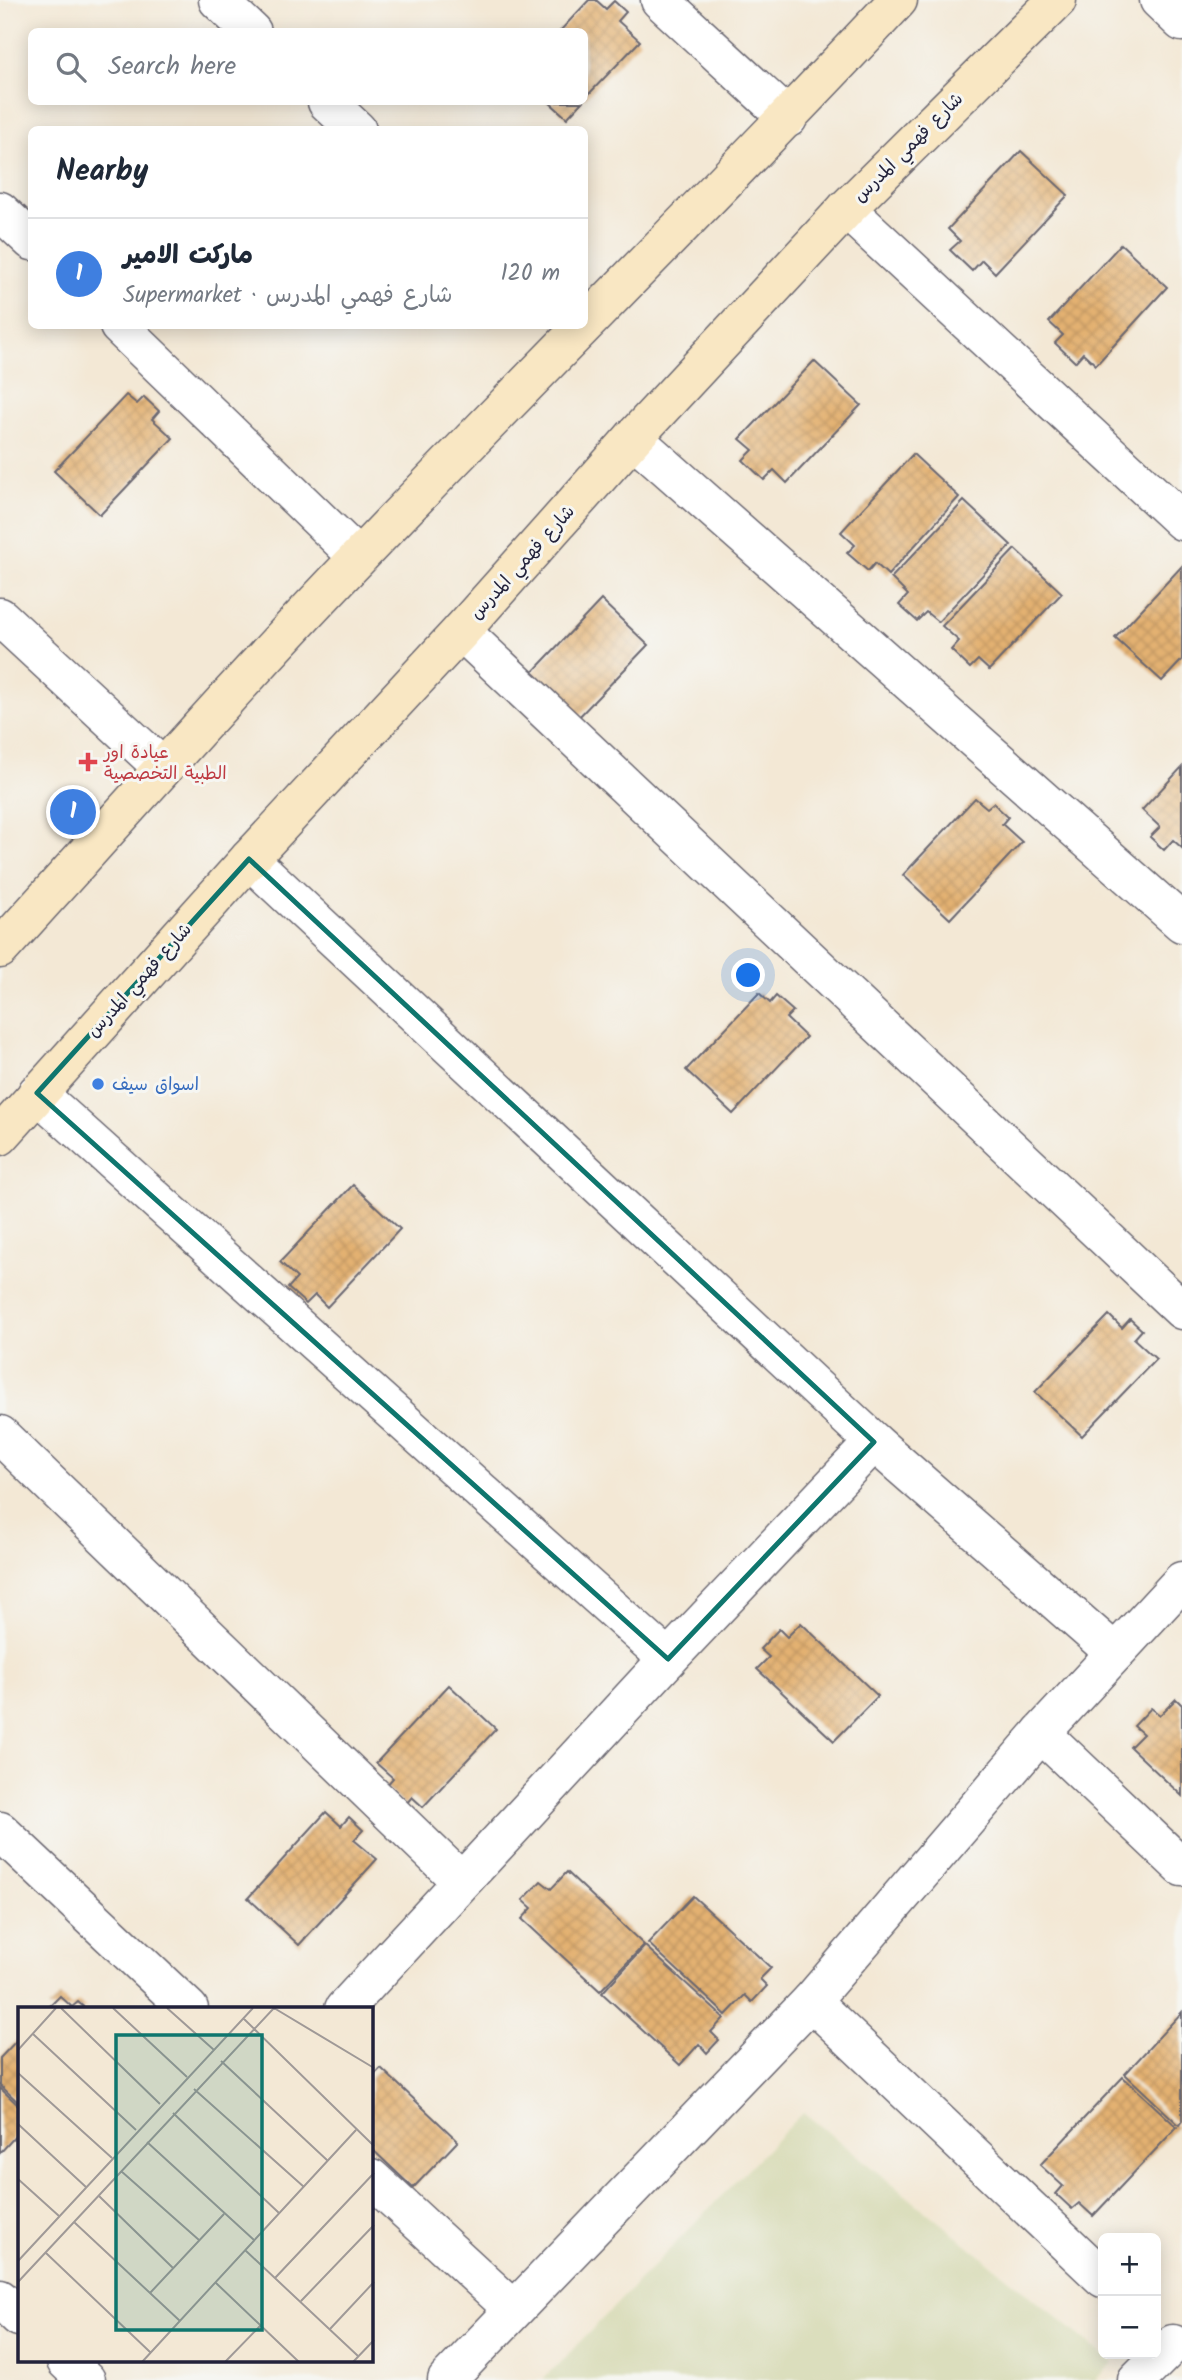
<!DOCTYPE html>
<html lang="en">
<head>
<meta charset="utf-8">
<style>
  :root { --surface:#fff; --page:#f2f2f3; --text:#1f2937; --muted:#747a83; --line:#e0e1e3; --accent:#1f6fb2 }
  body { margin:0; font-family:Kalam,"Playpen Sans Arabic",sans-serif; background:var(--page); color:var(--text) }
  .controls { position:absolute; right:21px; bottom:21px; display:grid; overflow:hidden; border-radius:10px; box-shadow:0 4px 18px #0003 }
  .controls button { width:63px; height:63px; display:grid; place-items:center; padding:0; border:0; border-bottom:2px solid var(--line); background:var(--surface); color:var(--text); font:35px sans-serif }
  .you { position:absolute; left:749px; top:976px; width:24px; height:24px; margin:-18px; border:5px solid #fff; border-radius:50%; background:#1a73e8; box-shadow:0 0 0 10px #1a73e833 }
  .badge { display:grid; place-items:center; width:46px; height:46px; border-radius:50%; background:var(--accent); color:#fff; font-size:23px; font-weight:700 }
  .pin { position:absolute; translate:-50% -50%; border:4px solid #fff; box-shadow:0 2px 7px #0006 }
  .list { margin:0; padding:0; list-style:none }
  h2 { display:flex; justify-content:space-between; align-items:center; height:91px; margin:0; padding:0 28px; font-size:30px }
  h2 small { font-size:23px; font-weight:400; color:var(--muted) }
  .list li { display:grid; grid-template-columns:46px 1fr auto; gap:21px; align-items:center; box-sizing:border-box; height:112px; padding:0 28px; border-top:2px solid var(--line) }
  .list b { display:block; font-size:26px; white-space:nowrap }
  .list p { margin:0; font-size:23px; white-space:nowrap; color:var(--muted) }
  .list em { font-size:23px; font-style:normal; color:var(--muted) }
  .icon { flex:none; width:38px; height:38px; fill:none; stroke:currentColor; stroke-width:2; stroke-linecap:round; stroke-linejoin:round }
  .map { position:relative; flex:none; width:1182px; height:2380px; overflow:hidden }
  .search { position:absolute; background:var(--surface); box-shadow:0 4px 18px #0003; left:28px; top:28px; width:560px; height:77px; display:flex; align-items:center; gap:18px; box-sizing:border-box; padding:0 24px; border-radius:10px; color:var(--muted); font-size:26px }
  .panel { position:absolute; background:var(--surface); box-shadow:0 4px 18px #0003; left:28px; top:126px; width:560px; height:203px; border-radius:10px }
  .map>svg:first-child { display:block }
  .built { fill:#dbdebd }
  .building { fill:url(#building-cross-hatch) }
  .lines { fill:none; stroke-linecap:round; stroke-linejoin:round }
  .street-casing { stroke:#6b6771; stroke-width:41 }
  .secondary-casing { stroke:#6b6771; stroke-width:41 }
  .street { stroke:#fff; stroke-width:38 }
  .secondary { stroke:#f9e7c3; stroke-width:38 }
  .marked { fill:none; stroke:#0f766e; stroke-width:5; stroke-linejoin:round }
  .health-dot { fill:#e0444e; stroke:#f6f6f2; stroke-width:2.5 }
  .shop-dot { fill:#3f7fe0; stroke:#f6f6f2; stroke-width:2.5 }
  .labels { text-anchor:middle; stroke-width:6; stroke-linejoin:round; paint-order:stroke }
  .street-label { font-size:18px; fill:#22223b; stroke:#f6f6f2 }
  .health-label { font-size:18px; fill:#be3a42; stroke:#f6f6f2; text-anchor:start }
  .shop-label { font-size:18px; fill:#366cbe; stroke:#f6f6f2; text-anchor:start }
  .inset-road { fill:none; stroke:#9f9997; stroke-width:2 }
  .view { fill:#0f766e; fill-opacity:0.15; stroke:#0f766e; stroke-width:3.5 }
  .inset-edge { fill:none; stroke:#22223b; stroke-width:3.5 }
</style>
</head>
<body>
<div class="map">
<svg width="1182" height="2380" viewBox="0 0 1182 2380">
  <defs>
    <pattern id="building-cross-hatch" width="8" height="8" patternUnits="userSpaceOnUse" patternTransform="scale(1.75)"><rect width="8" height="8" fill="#e3b171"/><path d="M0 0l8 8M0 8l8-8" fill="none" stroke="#c29863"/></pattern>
  </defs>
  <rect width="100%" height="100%" fill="#f6f6f2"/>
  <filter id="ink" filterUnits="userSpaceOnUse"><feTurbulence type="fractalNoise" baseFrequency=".0143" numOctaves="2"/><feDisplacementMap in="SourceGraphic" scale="14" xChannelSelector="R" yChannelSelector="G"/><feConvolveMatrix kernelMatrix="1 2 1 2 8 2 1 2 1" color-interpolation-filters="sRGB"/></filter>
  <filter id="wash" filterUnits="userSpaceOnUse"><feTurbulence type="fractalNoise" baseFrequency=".00686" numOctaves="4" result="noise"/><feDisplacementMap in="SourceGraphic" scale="28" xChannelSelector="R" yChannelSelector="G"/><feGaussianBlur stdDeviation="1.57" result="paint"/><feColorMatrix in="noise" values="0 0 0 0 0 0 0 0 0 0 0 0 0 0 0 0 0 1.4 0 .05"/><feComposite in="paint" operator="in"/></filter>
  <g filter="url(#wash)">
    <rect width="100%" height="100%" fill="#f3e8d5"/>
    <polygon class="built" points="803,2112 1113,2363 1095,2380 543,2380"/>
    <g id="blocks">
      <g class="building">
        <polygon points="589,0 596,0 606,9 614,1 626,12 618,21 640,41 584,99 584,32 559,32"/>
        <polygon points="549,102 582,102 567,118"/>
        <polygon points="1021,151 1068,195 995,273 982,260 972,271 950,250 960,241 948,229"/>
        <polygon points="1121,244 1167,287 1096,365 1083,353 1075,362 1055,343 1063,335 1049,322"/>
        <polygon points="814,361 861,405 787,483 774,470 764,480 743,460 753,450 740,439"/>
        <polygon points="126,395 137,404 144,397 159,411 152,419 173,438 100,515 54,471"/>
        <polygon points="913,454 959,497 888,575 875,563 868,571 847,553 855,545 841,532"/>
        <polygon points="964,501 1011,545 938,622 926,612 917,621 899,605 908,595 891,578"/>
        <polygon points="1015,549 1062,593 989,670 978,660 970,668 951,650 959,641 942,626"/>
        <polygon points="1182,566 1182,660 1162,681 1115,638"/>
        <polygon points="601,600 648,645 575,721 528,677"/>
        <polygon points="1182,767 1182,848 1173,840 1164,850 1150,837 1160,827 1142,810"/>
        <polygon points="975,798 987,808 993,803 1008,817 1002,824 1022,842 950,919 903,875"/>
        <polygon points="759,993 770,1003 776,996 793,1011 786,1018 806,1037 733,1114 686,1070"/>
        <polygon points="353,1185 400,1229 327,1307 315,1295 306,1304 288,1288 297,1278 280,1262"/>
        <polygon points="1109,1315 1122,1328 1130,1319 1142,1330 1134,1339 1156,1359 1082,1436 1035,1392"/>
        <polygon points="801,1623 878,1696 834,1741 757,1669 769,1657 760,1649 779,1629 787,1637"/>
        <polygon points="449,1685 496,1729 423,1807 412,1797 405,1805 385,1787 393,1778 376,1763"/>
        <polygon points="1176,1699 1182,1705 1182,1796 1130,1747 1143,1734 1134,1726 1151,1708 1160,1715"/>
        <polygon points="326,1812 341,1826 349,1817 363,1830 354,1840 377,1859 299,1945 248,1898"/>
        <polygon points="567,1872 644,1945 600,1991 522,1919 532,1908 523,1900 541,1881 551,1889"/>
        <polygon points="693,1896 771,1968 760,1979 767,1986 752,2002 745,1995 726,2015 648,1943"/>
        <polygon points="645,1946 724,2018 711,2032 719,2040 707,2053 699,2044 680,2065 602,1993"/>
        <polygon points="60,1996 72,2007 78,2002 86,2009 47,2009"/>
        <polygon points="1182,2012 1182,2121 1179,2125 1125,2074"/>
        <polygon points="19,2038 19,2103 0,2085 0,2058"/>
        <polygon points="381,2068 458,2141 413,2188 371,2148 371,2078"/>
        <polygon points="1123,2077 1177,2127 1093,2216 1079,2203 1072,2209 1056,2194 1063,2186 1040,2165"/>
        <polygon points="0,2088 19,2106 19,2132 0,2153"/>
      </g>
    </g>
  </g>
  <g filter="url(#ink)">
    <use href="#blocks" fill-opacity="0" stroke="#6b6771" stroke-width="2"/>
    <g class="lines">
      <defs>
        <g id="street">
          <polyline points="218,0 252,32"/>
          <polyline points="660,0 788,118"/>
          <polyline points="1159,0 1182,22"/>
          <polyline points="327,102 357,130"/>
          <polyline points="846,209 1182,521"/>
          <polyline points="0,211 32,241"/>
          <polyline points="119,326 358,557"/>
          <polyline points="633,438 1182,923"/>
          <polyline points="0,617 163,768"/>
          <polyline points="461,631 1182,1310"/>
          <polyline points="249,859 874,1442 1115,1653"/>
          <polyline points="37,1093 668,1659"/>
          <polyline points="0,1435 461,1881"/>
          <polyline points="1041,1733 1182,1867"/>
          <polyline points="0,1831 189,2009"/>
          <polyline points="811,2001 1103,2278"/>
          <polyline points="344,2009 668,1659 874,1442"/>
          <polyline points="371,2178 513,2309"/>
          <polyline points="0,2299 19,2317"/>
          <polyline points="66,2361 86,2380"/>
          <polyline points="447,2380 811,2001 1041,1733 1182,1581"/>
          <polyline points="1137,2380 1173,2344"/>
        </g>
        <g id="secondary">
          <path d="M0,949c119,-131 236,-264 359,-392 178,-187 363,-368 539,-557"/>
          <polyline points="0,1136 249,859 461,631 633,438 846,209 1057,0"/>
        </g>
      </defs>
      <use href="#street" class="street-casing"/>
      <use href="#secondary" class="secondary-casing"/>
      <use href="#street" class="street"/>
      <use href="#secondary" class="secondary"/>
    </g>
  </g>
  <path class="marked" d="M249,859l625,583 -206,217 -631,-566z"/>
  <path class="health-dot" d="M84.5 751.5h7v7h7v7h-7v7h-7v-7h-7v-7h7z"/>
  <circle class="shop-dot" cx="98" cy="1084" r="7"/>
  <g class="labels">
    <g class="street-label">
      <text transform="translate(908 147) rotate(-45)" y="6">شارع فهمي المدرس</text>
      <text transform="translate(522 562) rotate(-48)" y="6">شارع فهمي المدرس</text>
      <text transform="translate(139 980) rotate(-48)" y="6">شارع فهمي المدرس</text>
    </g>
    <g class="health-label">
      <text x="104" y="758">عيادة اور<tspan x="104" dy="21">الطبية التخصصية</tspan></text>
    </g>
    <g class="shop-label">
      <text x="112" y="1090">اسواق سيف</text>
    </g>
  </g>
  <g transform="translate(18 2007)">
    <rect width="355" height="355" fill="#f3e8d5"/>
    <path class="inset-road" d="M43,1l99,96M95,1l74,69M149,1l47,42M256,1l100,60M225,11l131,128M15,27l103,96M0,43l38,-42M203,54l107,100M0,66l94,85M176,82l110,98M155,106l106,100M0,117l69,64M129,135l107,98M103,164l78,69M0,172l41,37M81,189l74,72M56,215l106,99M227,243l113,106M28,246l104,99M0,254l235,-253M257,271l99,-105M0,275l256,-274M198,276l83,79M132,286l74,-79M283,294l73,-76M312,322l44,-47M124,355l214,-232M207,355l36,-37M335,355l21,-22"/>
    <path class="view" d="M98,28h146v295h-146z"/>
    <rect width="355" height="355" class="inset-edge"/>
  </g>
</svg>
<div class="controls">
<button>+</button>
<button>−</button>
</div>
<div class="you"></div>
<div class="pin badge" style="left:73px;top:812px;background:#3f7fe0">1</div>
<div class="search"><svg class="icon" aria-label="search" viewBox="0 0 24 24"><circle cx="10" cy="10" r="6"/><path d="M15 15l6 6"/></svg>Search here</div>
<section class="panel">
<h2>Nearby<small></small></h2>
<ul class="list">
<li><span class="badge" style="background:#3f7fe0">1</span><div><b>ماركت الامير</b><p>Supermarket · شارع فهمي المدرس</p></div><em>120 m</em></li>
</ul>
</section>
</div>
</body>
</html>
